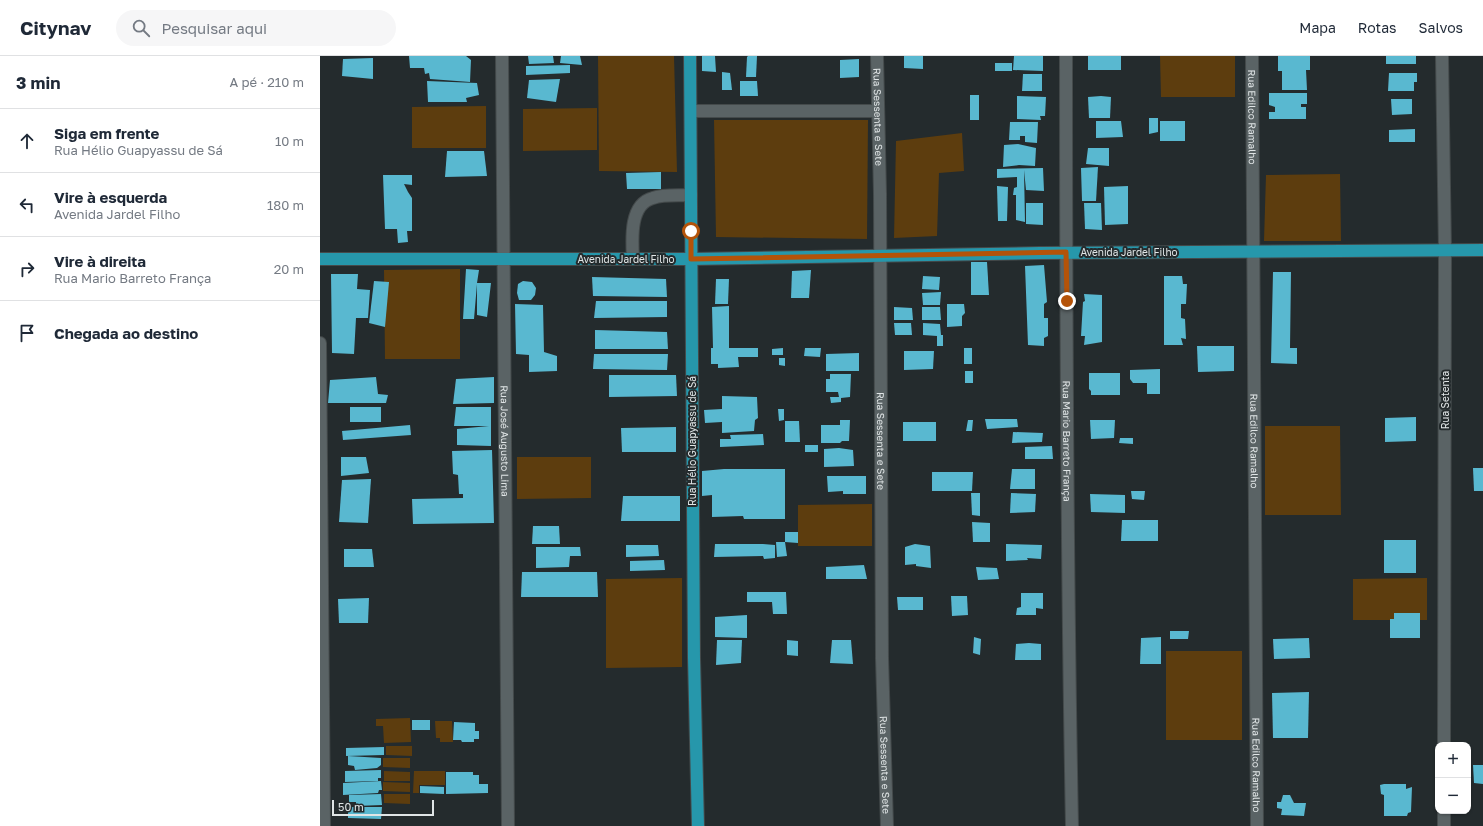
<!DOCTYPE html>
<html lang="pt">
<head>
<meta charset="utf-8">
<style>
  :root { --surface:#fff; --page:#f6f6f7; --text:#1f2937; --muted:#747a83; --line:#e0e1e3 }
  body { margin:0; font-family:"Golos Text",sans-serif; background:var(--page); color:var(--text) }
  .controls { position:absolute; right:12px; bottom:12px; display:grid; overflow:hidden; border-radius:8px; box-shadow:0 1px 3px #0004 }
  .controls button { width:36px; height:36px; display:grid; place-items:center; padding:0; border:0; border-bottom:1px solid var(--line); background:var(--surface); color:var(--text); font:20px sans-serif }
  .scale { position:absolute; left:12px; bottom:10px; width:102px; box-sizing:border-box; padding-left:4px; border:2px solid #e0e5e6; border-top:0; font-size:11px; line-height:14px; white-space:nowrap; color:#e0e5e6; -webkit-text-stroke:3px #242b2d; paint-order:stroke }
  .stop { position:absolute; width:12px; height:12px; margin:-9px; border:3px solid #b45309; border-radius:50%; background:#fff }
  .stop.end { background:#b45309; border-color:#fff; box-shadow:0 1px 4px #0008 }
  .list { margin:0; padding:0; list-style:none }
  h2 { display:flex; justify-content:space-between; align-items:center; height:52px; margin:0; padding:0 16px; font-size:17px }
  h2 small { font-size:13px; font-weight:400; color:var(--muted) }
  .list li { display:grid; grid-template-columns:26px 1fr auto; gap:12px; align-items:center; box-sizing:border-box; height:64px; padding:0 16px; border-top:1px solid var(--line) }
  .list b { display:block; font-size:15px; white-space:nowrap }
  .list p { margin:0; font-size:13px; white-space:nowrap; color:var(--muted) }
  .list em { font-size:13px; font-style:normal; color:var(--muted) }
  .icon { flex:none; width:22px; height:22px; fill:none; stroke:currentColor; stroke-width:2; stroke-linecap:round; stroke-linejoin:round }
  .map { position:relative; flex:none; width:1163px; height:770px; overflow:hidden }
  header { display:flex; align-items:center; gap:24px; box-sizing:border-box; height:56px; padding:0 20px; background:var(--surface); border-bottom:1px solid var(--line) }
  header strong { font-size:19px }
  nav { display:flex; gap:22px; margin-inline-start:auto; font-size:14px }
  .search { width:280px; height:36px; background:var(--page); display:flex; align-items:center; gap:10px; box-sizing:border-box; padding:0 14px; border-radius:22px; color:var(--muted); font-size:15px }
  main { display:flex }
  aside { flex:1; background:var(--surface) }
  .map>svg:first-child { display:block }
  .green { fill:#5d3d0e }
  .building { fill:#59b8d0 }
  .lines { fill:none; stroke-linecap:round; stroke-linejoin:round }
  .minor-casing { stroke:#444a4b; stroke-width:14 }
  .major-casing { stroke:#444a4b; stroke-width:14 }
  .minor { stroke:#5a6365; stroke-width:12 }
  .major { stroke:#2697ab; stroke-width:12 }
  .route { stroke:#b45309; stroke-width:5 }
  .labels { text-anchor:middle; stroke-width:4; stroke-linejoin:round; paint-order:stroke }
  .street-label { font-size:10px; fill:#e0e5e6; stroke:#242b2d }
</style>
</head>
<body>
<header>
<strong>Citynav</strong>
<div class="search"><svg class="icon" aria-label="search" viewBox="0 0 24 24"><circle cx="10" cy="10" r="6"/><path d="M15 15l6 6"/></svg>Pesquisar aqui</div>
<nav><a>Mapa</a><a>Rotas</a><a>Salvos</a></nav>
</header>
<main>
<aside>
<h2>3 min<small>A pé · 210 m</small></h2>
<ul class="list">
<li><svg class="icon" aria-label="ahead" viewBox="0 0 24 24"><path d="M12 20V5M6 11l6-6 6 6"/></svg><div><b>Siga em frente</b><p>Rua Hélio Guapyassu de Sá</p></div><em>10 m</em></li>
<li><svg class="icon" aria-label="left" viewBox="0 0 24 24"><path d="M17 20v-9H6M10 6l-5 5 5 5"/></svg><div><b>Vire à esquerda</b><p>Avenida Jardel Filho</p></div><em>180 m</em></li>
<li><svg class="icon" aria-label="right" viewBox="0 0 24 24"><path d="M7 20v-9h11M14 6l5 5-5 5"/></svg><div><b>Vire à direita</b><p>Rua Mario Barreto França</p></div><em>20 m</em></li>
<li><svg class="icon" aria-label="arrive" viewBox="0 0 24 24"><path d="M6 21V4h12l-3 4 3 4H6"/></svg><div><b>Chegada ao destino</b></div></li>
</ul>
</aside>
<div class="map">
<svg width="1163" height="770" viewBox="0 0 1163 770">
  <rect width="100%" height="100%" fill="#242b2d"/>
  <g class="green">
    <polygon points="278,0 354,0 357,116 279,115"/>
    <polygon points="840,0 915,0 915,41 841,41"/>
    <polygon points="166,50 166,92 92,92 92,51"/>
    <polygon points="277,52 277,94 203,95 203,53"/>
    <polygon points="394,64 548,64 547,183 396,181"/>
    <polygon points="642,77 644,115 619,117 617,180 574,182 576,85"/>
    <polygon points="1020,118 1021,185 944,185 946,119"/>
    <polygon points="140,213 140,303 65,303 64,214"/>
    <polygon points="945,370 1020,370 1021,459 945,459"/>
    <polygon points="197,401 271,401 271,442 197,443"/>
    <polygon points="552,448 552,490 478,490 478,449"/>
    <polygon points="362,522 362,611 286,612 286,523"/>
    <polygon points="1107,522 1107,564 1033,564 1033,523"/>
    <rect x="846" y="595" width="76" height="89"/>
    <polygon points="90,662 91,686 64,687 63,670 56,670 56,663"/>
    <polygon points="115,665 132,665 133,686 120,686 120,682 116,682"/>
    <polygon points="66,690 92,690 92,700 66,699"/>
    <polygon points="63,702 90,702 90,712 63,711"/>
    <polygon points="64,715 90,716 90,725 64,725"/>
    <polygon points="94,715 125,715 125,729 99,729 99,737 93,737"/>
    <polygon points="63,726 90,727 90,736 63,735"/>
    <polygon points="64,738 90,738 90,748 64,747"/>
  </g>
  <g class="building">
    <polygon points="89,0 146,0 151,4 150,26 110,23 109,17 105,18 104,12 90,12"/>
    <polygon points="208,0 233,0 234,7 209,8"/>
    <polygon points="241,0 260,0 262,9 240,7"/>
    <polygon points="382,0 395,0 396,16 382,15"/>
    <polygon points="428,0 437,0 436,21 426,21 427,1"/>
    <polygon points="584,0 603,0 603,13 584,12"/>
    <polygon points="694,0 723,0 723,15 693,14"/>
    <rect x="768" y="0" width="33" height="14"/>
    <polygon points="958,0 990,0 990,14 986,14 987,34 962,34 962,15 958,15"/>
    <rect x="1066" y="0" width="30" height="8"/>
    <polygon points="53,2 53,23 22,20 23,3"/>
    <polygon points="539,3 539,21 520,22 520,4"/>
    <rect x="675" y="7" width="17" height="8"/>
    <polygon points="250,9 250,17 206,19 206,10"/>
    <polygon points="402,16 410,17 412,34 402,34"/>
    <polygon points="1069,17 1097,17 1097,26 1094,26 1094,35 1068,35"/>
    <polygon points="703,18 722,18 722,35 702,35"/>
    <polygon points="240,23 236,46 207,42 209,24"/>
    <polygon points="107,25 157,27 159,39 146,42 147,46 108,46"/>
    <polygon points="420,25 437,25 438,40 420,40"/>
    <polygon points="949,37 987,37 987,48 981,48 981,51 986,51 986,63 949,63 949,56 955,56 955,51 949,49"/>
    <rect x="650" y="39" width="9" height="25"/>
    <polygon points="697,40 726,41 725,60 720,60 721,64 697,63"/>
    <polygon points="781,40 791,41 790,62 769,62 768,41"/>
    <polygon points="1071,43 1092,43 1092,58 1072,59"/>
    <polygon points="829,62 838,62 838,76 829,78"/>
    <polygon points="776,65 801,65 803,81 776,82"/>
    <rect x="840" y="65" width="25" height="20"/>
    <polygon points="690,66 718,66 717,87 705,86 705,80 700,80 700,84 689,84"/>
    <polygon points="1095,73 1095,86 1069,86 1069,74"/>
    <polygon points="698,88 716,92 715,110 699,109 683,111 684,89"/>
    <polygon points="768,92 789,92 789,110 766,108"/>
    <polygon points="127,95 164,95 167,120 125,121"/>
    <polygon points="778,111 776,145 762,145 761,112"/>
    <polygon points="723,112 724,135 706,134 704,114 705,166 696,164 696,139 693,139 694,132 697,131 697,121 677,122 677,113"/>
    <polygon points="341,116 341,133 307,133 306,117"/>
    <polygon points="63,119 92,119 92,129 84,128 88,136 92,142 92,175 87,175 88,186 78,187 77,173 65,173"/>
    <polygon points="677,130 688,131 687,165 678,165"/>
    <polygon points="808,130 808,168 785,169 784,131"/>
    <polygon points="706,147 723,147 723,169 706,168"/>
    <polygon points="764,147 781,147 782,174 765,173"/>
    <polygon points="651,206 667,206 669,239 651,239"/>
    <polygon points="724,209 727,246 724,248 724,262 728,262 728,280 724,282 724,290 708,289 705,210"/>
    <polygon points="146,213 159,214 157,227 171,227 167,261 157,259 157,228 154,263 143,263"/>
    <polygon points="491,214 489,242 471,242 472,215"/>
    <polygon points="953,216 971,216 970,292 977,292 977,308 951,307"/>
    <polygon points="11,218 38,218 37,233 50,234 48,262 36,262 34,298 12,297"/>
    <polygon points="603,220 620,221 619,234 602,233"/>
    <polygon points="844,220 862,220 863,228 867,228 866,248 861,248 861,262 865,263 866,283 861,282 863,289 844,289"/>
    <polygon points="272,221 346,223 347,241 273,240"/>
    <polygon points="396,223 409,223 408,248 395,248"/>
    <polygon points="54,225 69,226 65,271 49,267"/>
    <polygon points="203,225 212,226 216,232 215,239 211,244 199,244 197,237 198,228"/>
    <polygon points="621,236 620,249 603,249 602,237"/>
    <polygon points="764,238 782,239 782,286 764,289 765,280 761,280 763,246 765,245"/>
    <polygon points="276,245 347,245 347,261 274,262"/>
    <polygon points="195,248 223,249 224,296 237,300 237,315 209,316 209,299 196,298"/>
    <polygon points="627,248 644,248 645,257 642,260 642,270 627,271"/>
    <polygon points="409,250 409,292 438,292 438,301 418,301 419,311 398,312 398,308 391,308 391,292 393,292 392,251"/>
    <polygon points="574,251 592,252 593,264 574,264"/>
    <polygon points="602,251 620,251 621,264 602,264"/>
    <polygon points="574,267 591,267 592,279 575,279"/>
    <polygon points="603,267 620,268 621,279 623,279 623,290 617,290 617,280 603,279"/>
    <polygon points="275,274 347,276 348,293 275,293"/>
    <polygon points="877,290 914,290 914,315 878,316"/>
    <polygon points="463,292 463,299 452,299 452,293"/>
    <polygon points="485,292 501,292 500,301 484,300"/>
    <rect x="644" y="292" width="8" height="16"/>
    <polygon points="584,295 614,295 613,313 584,314"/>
    <polygon points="539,297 539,315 506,315 506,298"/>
    <polygon points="274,298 348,298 347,314 273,313"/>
    <polygon points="459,302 465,302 465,310 459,309"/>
    <polygon points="840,313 840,338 827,338 827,327 813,327 810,323 810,314"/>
    <rect x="645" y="315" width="8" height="12"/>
    <polygon points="769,317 800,317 800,339 771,339 771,335 769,333"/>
    <polygon points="510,318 531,318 530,341 521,342 521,346 511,347 510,341 519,341 518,336 506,336 506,323 510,323"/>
    <polygon points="289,319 356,319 357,340 289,341"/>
    <polygon points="56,321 58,338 68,339 66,347 8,347 10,324"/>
    <polygon points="174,321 174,347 133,348 136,323"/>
    <polygon points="402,340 437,341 438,362 435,364 434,375 402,377 402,366 385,367 384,354 402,353"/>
    <rect x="30" y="351" width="31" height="15"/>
    <polygon points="136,351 171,351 171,390 137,389 137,373 169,370 134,370"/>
    <polygon points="458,353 464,353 464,364 459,365"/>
    <polygon points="1096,361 1096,385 1065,386 1065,362"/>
    <polygon points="665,363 697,363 698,371 667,373"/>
    <polygon points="520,364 530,364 529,385 522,385 520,387 501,387 501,369 520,369"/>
    <polygon points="648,364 653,364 652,375 646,375"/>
    <polygon points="770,364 795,364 794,382 771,383"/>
    <polygon points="465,365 479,365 480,386 465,386"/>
    <rect x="583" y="366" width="33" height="19"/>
    <polygon points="90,369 91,379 23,384 22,375"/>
    <polygon points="356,371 356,396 302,396 301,372"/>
    <polygon points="693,376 723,377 722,386 692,387"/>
    <polygon points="443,378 444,389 400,391 400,383 411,383 410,379"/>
    <polygon points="800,382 813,382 813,388 799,387"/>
    <rect x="485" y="389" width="13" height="7"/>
    <polygon points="732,390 733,403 705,403 705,391"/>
    <polygon points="519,392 533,394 534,410 504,411 504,393"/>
    <polygon points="172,394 174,467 93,468 92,443 143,442 143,438 139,438 138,419 133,418 132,395"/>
    <polygon points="21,401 46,401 49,417 21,420"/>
    <polygon points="1153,412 1163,412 1163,435 1154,435"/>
    <polygon points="404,413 465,413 465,463 424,463 423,460 392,461 392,439 382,440 382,415"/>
    <polygon points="692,413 715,413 715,433 690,433"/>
    <polygon points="612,416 653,416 652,435 612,435"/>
    <polygon points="507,420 546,420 546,438 523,438 523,435 508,436"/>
    <polygon points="51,423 48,467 19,466 22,424"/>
    <polygon points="811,435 825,435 824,444 812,443"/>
    <polygon points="651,437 660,437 660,460 652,459"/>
    <polygon points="691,437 716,438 715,456 690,457"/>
    <polygon points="770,438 805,439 805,457 771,456"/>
    <polygon points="303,440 360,440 360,465 301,465"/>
    <polygon points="802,464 838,464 838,485 801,485"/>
    <polygon points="652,466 670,467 670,486 653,486"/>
    <polygon points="213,470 239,470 240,488 212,488"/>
    <polygon points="465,476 478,476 478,487 465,486 467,500 457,501 456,486 465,486"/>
    <rect x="1064" y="484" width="32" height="33"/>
    <polygon points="395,488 443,488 455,489 455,502 444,503 443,500 394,501"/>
    <polygon points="595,488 610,490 611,512 596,510 596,508 585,509 585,491"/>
    <polygon points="686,488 722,489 721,503 707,502 708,504 686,505"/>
    <polygon points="306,489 338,489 339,500 306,501"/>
    <polygon points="216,491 260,491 261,500 250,500 249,511 216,512"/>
    <polygon points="24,493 52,493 54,511 24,511"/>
    <polygon points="344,504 345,514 310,515 310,505"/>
    <polygon points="544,509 547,523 506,523 506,511"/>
    <polygon points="656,511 677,512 679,523 658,524"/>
    <polygon points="202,516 277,516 278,541 201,541"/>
    <polygon points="427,536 466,536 467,558 453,558 452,546 427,546"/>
    <polygon points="701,537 723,537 723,553 716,552 716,559 696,559 697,552 701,551"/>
    <polygon points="631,540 647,540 648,559 632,560"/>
    <polygon points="577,541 603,541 603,554 578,554"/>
    <polygon points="49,542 48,567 19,567 18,543"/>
    <polygon points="1074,557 1100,557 1100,582 1070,582 1070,563 1074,563"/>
    <polygon points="427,559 427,582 395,581 395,561"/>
    <polygon points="850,575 869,575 868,583 850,583"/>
    <polygon points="654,581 661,583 660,599 653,597"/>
    <polygon points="841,581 841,608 820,608 821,582"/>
    <polygon points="989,582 990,602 954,603 953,583"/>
    <polygon points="397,584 422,584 421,607 396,609"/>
    <polygon points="467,584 478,585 478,600 467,599"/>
    <polygon points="512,584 531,584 533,608 510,607"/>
    <polygon points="709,587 721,588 721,604 695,604 696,588"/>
    <polygon points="989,636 988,682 953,682 952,637"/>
    <rect x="92" y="664" width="18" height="10"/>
    <polygon points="134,666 155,667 155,675 159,675 159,683 154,683 154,686 142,686 141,684 133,684"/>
    <polygon points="64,691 64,699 26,700 26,692"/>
    <polygon points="28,700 61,702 61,709 57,712 35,714 34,710 28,709"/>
    <polygon points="1153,709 1163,709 1163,728 1154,727"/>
    <polygon points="61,714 61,722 58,722 58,725 25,726 25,715"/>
    <polygon points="126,716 153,716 153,719 159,719 159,728 168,728 168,737 126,738"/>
    <polygon points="61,725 62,734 59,734 58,737 23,739 23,727"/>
    <polygon points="1064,728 1086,728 1086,733 1092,731 1091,756 1088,757 1087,760 1064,760 1064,739 1061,738 1060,729"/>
    <polygon points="100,730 124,731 124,738 100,737"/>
    <polygon points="61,738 62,749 36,750 36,746 29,746 29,739"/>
    <polygon points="963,739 970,739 974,747 986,747 984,760 961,759 962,753 957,752 957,746 961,746"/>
    <polygon points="28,751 62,751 61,763 28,762"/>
  </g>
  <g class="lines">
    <defs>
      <g id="minor">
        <path id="s1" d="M182,0l6,770"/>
        <path id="s2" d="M557,0l3,138 2,464 5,168"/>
        <path id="s3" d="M746,0c0,257 1,513 6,770"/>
        <path id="s4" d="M932,0l5,770"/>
        <polyline points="1122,0 1125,195 1124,689"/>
        <polyline points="371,55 558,55"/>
        <path d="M313,203c-1,-19 -4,-55 20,-61 11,-4 26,-2 38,-3"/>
        <polyline points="0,287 4,770"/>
        <polyline points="1124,770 1124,755"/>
      </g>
      <g id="major">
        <polyline points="370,0 374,602 378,770"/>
        <polyline points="0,203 371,203 720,197 1163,194"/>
      </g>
    </defs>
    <use href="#minor" class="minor-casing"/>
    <use href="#major" class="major-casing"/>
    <use href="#minor" class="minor"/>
    <use href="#major" class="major"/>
  </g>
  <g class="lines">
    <polyline class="route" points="371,175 371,203 746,196 747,245"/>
  </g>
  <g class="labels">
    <g class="street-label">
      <text dy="4" stroke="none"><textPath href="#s2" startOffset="61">Rua Sessenta e Sete</textPath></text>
      <text dy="4" stroke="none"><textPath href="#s4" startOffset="61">Rua Edilco Ramalho</textPath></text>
      <text x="809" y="200">Avenida Jardel Filho</text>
      <text x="306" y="207">Avenida Jardel Filho</text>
      <text transform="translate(1125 344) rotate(-90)" y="4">Rua Setenta</text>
      <text dy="4" stroke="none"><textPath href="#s1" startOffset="385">Rua José Augusto Lima</textPath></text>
      <text transform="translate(372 385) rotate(-90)" y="4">Rua Hélio Guapyassu de Sá</text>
      <text dy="4" stroke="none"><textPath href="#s2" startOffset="385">Rua Sessenta e Sete</textPath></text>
      <text dy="4" stroke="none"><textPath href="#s3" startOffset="385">Rua Mario Barreto França</textPath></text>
      <text dy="4" stroke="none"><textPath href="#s4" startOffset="385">Rua Edilco Ramalho</textPath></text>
      <text dy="4" stroke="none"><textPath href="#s2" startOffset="709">Rua Sessenta e Sete</textPath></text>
      <text dy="4" stroke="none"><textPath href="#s4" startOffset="709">Rua Edilco Ramalho</textPath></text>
    </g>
  </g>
</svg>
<div class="controls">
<button>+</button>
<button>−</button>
</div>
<div class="scale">50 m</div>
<div class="stop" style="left:371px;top:175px"></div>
<div class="stop end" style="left:747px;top:245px"></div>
</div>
</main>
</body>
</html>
